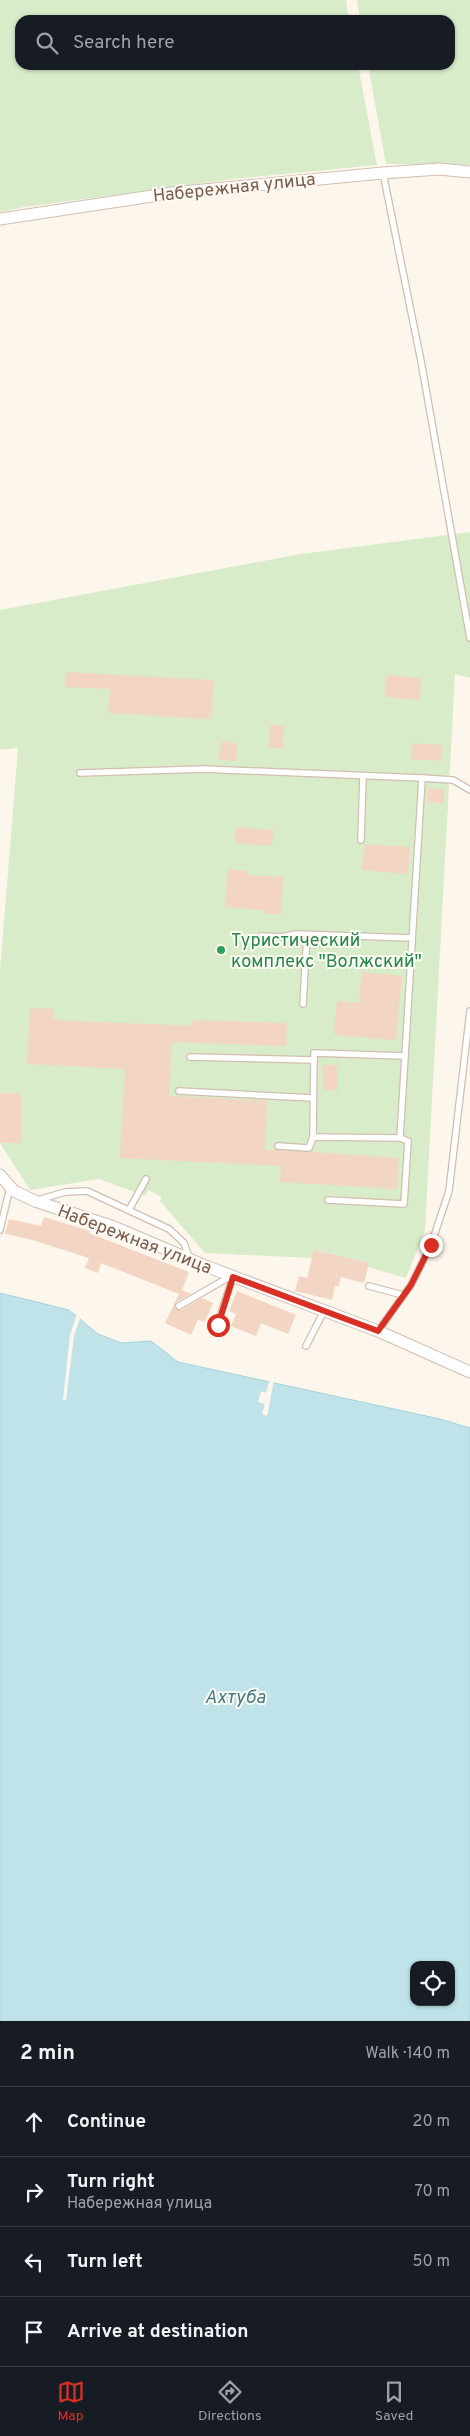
<!DOCTYPE html>
<html lang="en">
<head>
<meta charset="utf-8">
<style>
  :root { --surface:#171b24; --page:#242831; --text:#f1f3f6; --muted:#9ea1a6; --line:#363941; --accent:#d93025 }
  body { margin:0; font-family:Overpass,sans-serif; background:var(--page); color:var(--text) }
  .controls { position:absolute; right:15px; bottom:15px; display:grid; overflow:hidden; border-radius:10px; box-shadow:0 1px 4px #0004 }
  .controls button { width:45px; height:45px; display:grid; place-items:center; padding:0; border:0; border-bottom:1px solid var(--line); background:var(--surface); color:var(--text); font:25px sans-serif }
  .stop { position:absolute; width:15px; height:15px; margin:-11px; border:4px solid #d93025; border-radius:50%; background:#fff }
  .stop.end { background:#d93025; border-color:#fff; box-shadow:0 1px 5px #0008 }
  .list { margin:0; padding:0; list-style:none }
  h2 { display:flex; justify-content:space-between; align-items:center; height:65px; margin:0; padding:0 20px; font-size:21px }
  h2 small { font-size:16px; font-weight:400; color:var(--muted) }
  .list li { display:grid; grid-template-columns:32px 1fr auto; gap:15px; align-items:center; box-sizing:border-box; height:70px; padding:0 20px; border-top:1px solid var(--line) }
  .list b { display:block; font-size:19px; white-space:nowrap }
  .list p { margin:0; font-size:16px; white-space:nowrap; color:var(--muted) }
  .list em { font-size:16px; font-style:normal; color:var(--muted) }
  .icon { flex:none; width:28px; height:28px; fill:none; stroke:currentColor; stroke-width:2; stroke-linecap:round; stroke-linejoin:round }
  .map { position:relative; flex:none; width:470px; height:2021px; overflow:hidden }
  .search { position:absolute; background:var(--surface); box-shadow:0 1px 4px #0004; left:15px; right:15px; top:15px; height:55px; display:flex; align-items:center; gap:12px; box-sizing:border-box; padding:0 18px; border-radius:15px; color:var(--muted); font-size:19px }
  .sheet { height:345px; background:var(--surface) }
  nav { display:flex; justify-content:space-around; align-items:center; box-sizing:border-box; height:70px; border-top:1px solid var(--line); background:var(--surface); font-size:14px; color:var(--muted) }
  nav a { display:grid; justify-items:center; gap:2px }
  nav .on { color:var(--accent) }
  .map>svg:first-child { display:block }
  .green { fill:#d8ecc9 }
  .water { fill:#bfe3e8; stroke:#a5d3da; fill-rule:evenodd }
  .pier { fill:#fdf6ec }
  .building { fill:#f3d5c3 }
  .lines { fill:none; stroke-linecap:round; stroke-linejoin:round }
  .service-casing { stroke:#d1beb0; stroke-width:8 }
  .minor-casing { stroke:#d1beb0; stroke-width:13 }
  .service { stroke:#fff; stroke-width:5.5 }
  .minor { stroke:#fff; stroke-width:11 }
  .route { stroke:#d93025; stroke-width:6 }
  .leisure-dot { fill:#2e9e5b; stroke:#fffaf3; stroke-width:2 }
  .labels { text-anchor:middle; stroke-width:4; stroke-linejoin:round; paint-order:stroke }
  .street-label { font-size:18px; fill:#7a5c4d; stroke:#fffaf3 }
  .leisure-label { font-size:18px; fill:#27864d; stroke:#fffaf3; text-anchor:start }
  .water-label { font-size:19px; font-style:italic; fill:#437c86; stroke:#fffaf3 }
</style>
</head>
<body>
<div class="map">
<svg width="470" height="2021" viewBox="0 0 470 2021">
  <rect width="100%" height="100%" fill="#fdf6ec"/>
  <g class="green">
    <polygon points="0,0 346,0 349,20 20,20 20,65 358,65 377,165 234,179 24,207 0,212"/>
    <polygon points="357,0 470,0 470,165 386,164 368,65 450,65 450,20 360,20"/>
    <polygon points="470,532 470,678 455,674 425,1230 406,1278 368,1267 369,1263 315,1250 312,1258 205,1253 160,1201 162,1197 148,1190 145,1196 99,1179 30,1190 0,1143 0,971 18,748 0,750 0,610 301,554"/>
  </g>
  <path class="water" d="M0,1293l69,17 29,24 23,9 30,-2 27,21 262,57 30,9v593h-470zM414,1965h37v37h-37z"/>
  <g class="pier">
    <polygon points="77,1313 81,1316 74,1336 66,1400 63,1400 70,1335"/>
    <polygon points="270,1379 274,1380 267,1416 262,1414 265,1404 258,1402 261,1391 266,1393"/>
  </g>
  <g class="building">
    <polygon points="66,672 214,680 211,719 108,713 110,689 65,687"/>
    <polygon points="386,675 421,678 420,700 385,697"/>
    <polygon points="270,725 284,726 283,748 269,748"/>
    <polygon points="221,742 237,743 236,761 219,760"/>
    <polygon points="412,743 442,745 441,761 411,759"/>
    <polygon points="428,788 444,789 444,803 428,802"/>
    <polygon points="236,827 274,830 272,846 235,843"/>
    <polygon points="365,844 410,847 408,874 362,870"/>
    <polygon points="228,869 247,871 246,875 283,877 281,914 264,914 264,910 225,907"/>
    <polygon points="362,972 402,976 396,1040 334,1035 337,1001 359,1003"/>
    <polygon points="30,1008 54,1009 53,1020 193,1026 193,1020 287,1023 286,1046 172,1042 169,1096 267,1101 265,1149 399,1158 397,1189 280,1182 281,1166 120,1158 125,1069 27,1064"/>
    <rect x="323" y="1065" width="14" height="25"/>
    <rect x="0" y="1093" width="21" height="50"/>
    <polygon points="44,1217 90,1231 89,1233 189,1272 182,1290 191,1294 176,1302 175,1308 181,1310 202,1298 213,1303 205,1322 198,1320 191,1335 165,1323 179,1294 101,1263 98,1273 85,1268 89,1258 29,1239 5,1234 9,1219 41,1226"/>
    <polygon points="314,1250 369,1263 364,1283 341,1277 339,1286 335,1286 332,1300 295,1291 299,1276 307,1278"/>
    <polygon points="237,1291 296,1315 288,1334 261,1323 256,1336 231,1326 236,1314 229,1311"/>
  </g>
  <g class="lines">
    <defs>
      <g id="service">
        <polyline points="383,173 421,361 470,638"/>
        <polyline points="80,773 203,769 422,778"/>
        <polyline points="361,840 363,776"/>
        <polyline points="261,936 281,937 296,934 412,938"/>
        <polyline points="303,1004 307,935"/>
        <polyline points="190,1057 314,1060"/>
        <polyline points="179,1091 313,1098"/>
        <polyline points="313,1137 314,1053 405,1056"/>
        <polyline points="278,1146 309,1148 313,1137 400,1138 422,778 453,780 470,790"/>
        <polyline points="38,1200 65,1192 87,1191 169,1229 184,1243 189,1257"/>
        <polyline points="328,1200 404,1204 408,1141 400,1138"/>
        <polyline points="129,1210 146,1179"/>
        <polyline points="0,1230 10,1187"/>
        <polyline points="369,1286 403,1295"/>
        <polyline points="179,1306 231,1276"/>
        <polyline points="217,1325 233,1277"/>
        <polyline points="378,1331 411,1285 431,1245 449,1191 470,1011"/>
        <polyline points="306,1346 324,1311"/>
      </g>
      <g id="minor">
        <polyline points="0,219 172,193 383,173 439,169 470,172"/>
        <polyline points="0,1175 14,1191 35,1201 114,1227 208,1267 378,1331 470,1372"/>
      </g>
    </defs>
    <use href="#service" class="service-casing"/>
    <use href="#minor" class="minor-casing"/>
    <use href="#service" class="service"/>
    <use href="#minor" class="minor"/>
  </g>
  <g class="lines">
    <polyline class="route" points="218,1325 233,1277 378,1331 411,1285 431,1245"/>
  </g>
  <circle class="leisure-dot" cx="221" cy="950" r="5"/>
  <g class="labels">
    <g class="street-label">
      <text transform="translate(234 187) rotate(-6)" y="6">Набережная улица</text>
      <text transform="translate(135 1239) rotate(21)" y="6">Набережная улица</text>
    </g>
    <g class="leisure-label">
      <text x="231" y="946">Туристический<tspan x="231" dy="21">комплекс "Волжский"</tspan></text>
    </g>
    <g class="water-label">
      <text x="235" y="1703">Ахтуба</text>
    </g>
  </g>
</svg>
<div class="controls">
<button><svg class="icon" aria-label="locate" viewBox="0 0 24 24"><circle cx="12" cy="12" r="6"/><path d="M12 2v4M12 18v4M2 12h4M18 12h4"/></svg></button>
</div>
<div class="stop" style="left:218px;top:1325px"></div>
<div class="stop end" style="left:431px;top:1245px"></div>
<div class="search"><svg class="icon" aria-label="search" viewBox="0 0 24 24"><circle cx="10" cy="10" r="6"/><path d="M15 15l6 6"/></svg>Search here</div>
</div>
<section class="sheet">
<h2>2 min<small>Walk · 140 m</small></h2>
<ul class="list">
<li><svg class="icon" aria-label="ahead" viewBox="0 0 24 24"><path d="M12 20V5M6 11l6-6 6 6"/></svg><div><b>Continue</b></div><em>20 m</em></li>
<li><svg class="icon" aria-label="right" viewBox="0 0 24 24"><path d="M7 20v-9h11M14 6l5 5-5 5"/></svg><div><b>Turn right</b><p>Набережная улица</p></div><em>70 m</em></li>
<li><svg class="icon" aria-label="left" viewBox="0 0 24 24"><path d="M17 20v-9H6M10 6l-5 5 5 5"/></svg><div><b>Turn left</b></div><em>50 m</em></li>
<li><svg class="icon" aria-label="arrive" viewBox="0 0 24 24"><path d="M6 21V4h12l-3 4 3 4H6"/></svg><div><b>Arrive at destination</b></div></li>
</ul>
</section>
<nav>
<a class="on"><svg class="icon" aria-label="map" viewBox="0 0 24 24"><path d="M3 6l6-2 6 2 6-2v14l-6 2-6-2-6 2zM9 4v14M15 6v14"/></svg>Map</a>
<a><svg class="icon" aria-label="directions" viewBox="0 0 24 24"><path d="M12 3l9 9-9 9-9-9zM9 14v-3h6M13 9l2 2-2 2"/></svg>Directions</a>
<a><svg class="icon" aria-label="saved" viewBox="0 0 24 24"><path d="M7 4h10v16l-5-4-5 4z"/></svg>Saved</a>
</nav>
</body>
</html>
